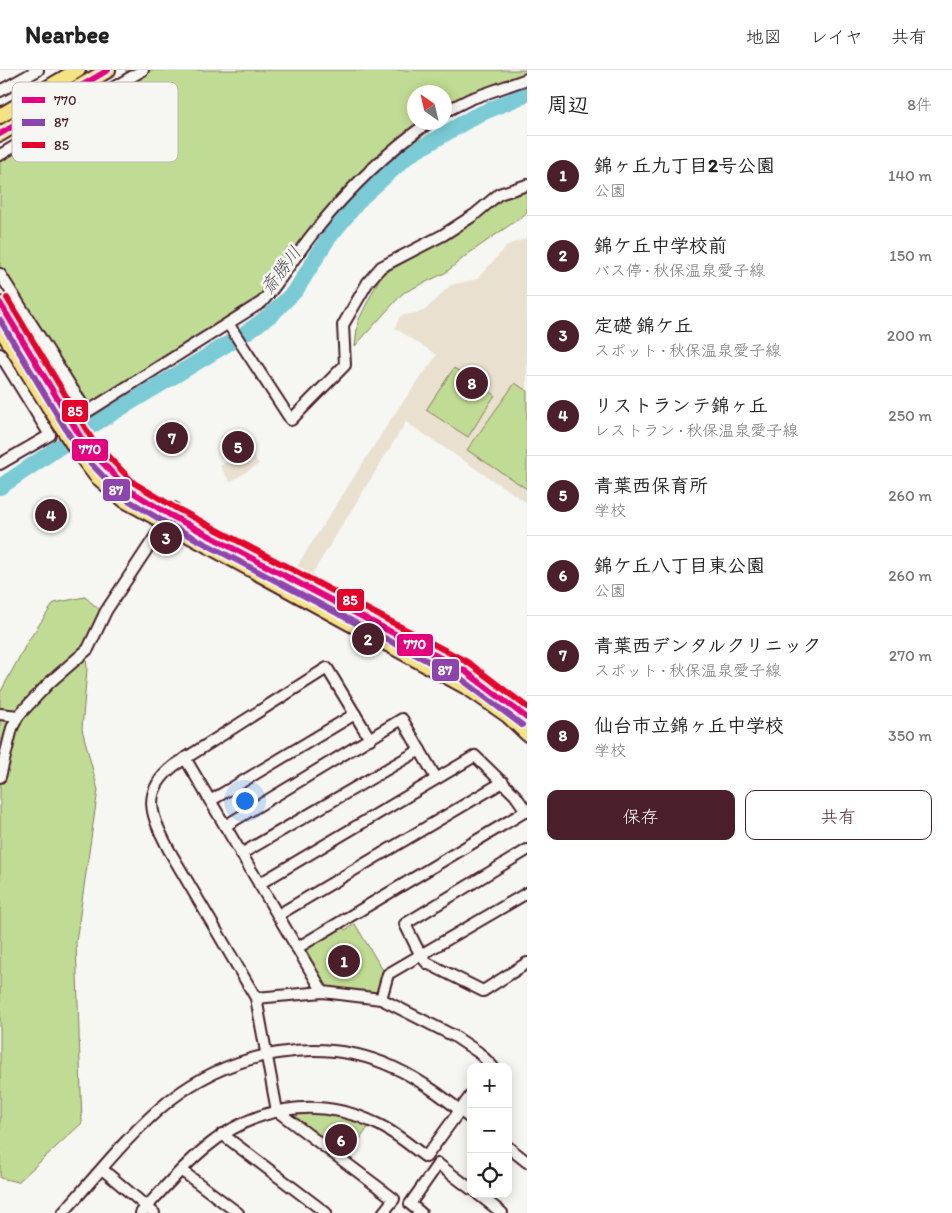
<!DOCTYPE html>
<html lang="ja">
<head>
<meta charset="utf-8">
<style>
  :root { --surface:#fff; --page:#f6f6f6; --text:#222; --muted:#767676; --line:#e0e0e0; --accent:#4a1f2b }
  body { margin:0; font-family:Itim,"Klee One",sans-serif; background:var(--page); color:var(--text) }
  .controls { position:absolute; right:15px; bottom:15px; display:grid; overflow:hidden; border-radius:10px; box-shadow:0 2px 12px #0003 }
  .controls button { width:45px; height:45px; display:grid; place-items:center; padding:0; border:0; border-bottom:1px solid var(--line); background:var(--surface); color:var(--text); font:25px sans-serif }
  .compass { position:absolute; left:407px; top:15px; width:45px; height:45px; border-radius:50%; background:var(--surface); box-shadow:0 2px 12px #0003; rotate:326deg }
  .you { position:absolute; left:244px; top:730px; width:18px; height:18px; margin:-12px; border:4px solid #fff; border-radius:50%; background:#1a73e8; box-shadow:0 0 0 8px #1a73e833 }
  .badge { display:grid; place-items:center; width:32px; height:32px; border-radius:50%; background:var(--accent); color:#fff; font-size:16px; font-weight:700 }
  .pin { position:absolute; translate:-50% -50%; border:2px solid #fff; box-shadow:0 1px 5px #0006 }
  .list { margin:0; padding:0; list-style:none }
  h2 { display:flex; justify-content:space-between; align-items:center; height:65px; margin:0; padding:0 20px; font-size:21px }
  h2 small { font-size:16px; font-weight:400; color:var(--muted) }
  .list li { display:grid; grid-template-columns:32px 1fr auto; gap:15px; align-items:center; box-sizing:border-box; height:80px; padding:0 20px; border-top:1px solid var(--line) }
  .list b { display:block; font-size:19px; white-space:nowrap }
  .list p { margin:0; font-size:16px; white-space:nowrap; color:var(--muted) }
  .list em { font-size:16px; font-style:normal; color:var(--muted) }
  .actions { display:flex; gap:10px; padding:15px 20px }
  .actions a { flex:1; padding:11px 0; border:1px solid var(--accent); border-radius:10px; text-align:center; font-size:18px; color:var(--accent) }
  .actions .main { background:var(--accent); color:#fff }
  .icon { flex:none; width:28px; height:28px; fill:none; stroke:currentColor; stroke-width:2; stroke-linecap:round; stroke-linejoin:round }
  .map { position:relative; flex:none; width:527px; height:1143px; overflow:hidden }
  header { display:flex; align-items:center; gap:30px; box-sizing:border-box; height:70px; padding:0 25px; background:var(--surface); border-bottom:1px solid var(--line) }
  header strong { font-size:24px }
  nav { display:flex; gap:28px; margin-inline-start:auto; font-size:18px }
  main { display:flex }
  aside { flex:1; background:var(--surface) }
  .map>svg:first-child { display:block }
  .built { fill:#e9e0d0 }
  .green { fill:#c0db93; stroke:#857d5f }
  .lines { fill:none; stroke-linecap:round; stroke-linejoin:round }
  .river { stroke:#7acbd5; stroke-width:16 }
  .minor-tunnel { stroke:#d4cbca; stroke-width:10; stroke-dasharray:10 5; stroke-linecap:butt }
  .minor-casing { stroke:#4a1f2b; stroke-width:14 }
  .major-casing { stroke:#4a1f2b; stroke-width:16 }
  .highway-casing { stroke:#4a1f2b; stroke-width:18 }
  .minor { stroke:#f6f6f2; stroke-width:10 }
  .major { stroke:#f4e382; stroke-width:12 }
  .highway { stroke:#f4e382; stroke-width:14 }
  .major-bridge-casing { stroke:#4a1f2b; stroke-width:16; stroke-linecap:butt }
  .major-bridge { stroke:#f4e382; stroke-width:12 }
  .bus-1-casing { stroke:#f6f6f2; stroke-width:10 }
  .bus-2-casing { stroke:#f6f6f2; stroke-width:10 }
  .bus-3-casing { stroke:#f6f6f2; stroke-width:10 }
  .bus-1 { stroke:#e5007d; stroke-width:6 }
  .bus-2 { stroke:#8e44ad; stroke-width:6 }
  .bus-3 { stroke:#e4002b; stroke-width:6 }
  .labels { text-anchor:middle; stroke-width:5; stroke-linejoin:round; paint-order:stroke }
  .water-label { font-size:18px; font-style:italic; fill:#58535e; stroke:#f6f6f2 }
  .key { fill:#f6f6f2; stroke:#c2b6b6; stroke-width:1 }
  .key-label { font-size:14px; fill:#4a1f2b }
  .line-badge { stroke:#f6f6f2; stroke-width:2 }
  .badge-label { font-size:14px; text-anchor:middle; font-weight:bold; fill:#fff }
</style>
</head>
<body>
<header>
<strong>Nearbee</strong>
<nav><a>地図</a><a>レイヤ</a><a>共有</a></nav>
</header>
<main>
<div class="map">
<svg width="527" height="1143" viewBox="0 0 527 1143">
  <rect width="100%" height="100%" fill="#f6f6f2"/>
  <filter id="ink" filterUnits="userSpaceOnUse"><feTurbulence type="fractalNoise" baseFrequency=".02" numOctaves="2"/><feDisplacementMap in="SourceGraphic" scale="10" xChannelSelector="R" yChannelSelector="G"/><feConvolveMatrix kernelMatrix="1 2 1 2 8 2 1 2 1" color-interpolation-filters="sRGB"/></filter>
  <g filter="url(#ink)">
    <g class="built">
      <polygon points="527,168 527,433 406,352 312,504 297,496 397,340 437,285 395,258 400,246 424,241 451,215 477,209 508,175"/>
      <polygon points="236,358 259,394 230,412 220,396 234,388 221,367"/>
    </g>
    <g class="green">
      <polygon points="125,0 527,0 527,14 491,25 445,49 444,22 414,22 414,52 440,53 377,100 344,133 317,165 289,206 262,237 211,270 104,335 87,342 0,204 0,85 130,7"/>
      <polygon points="527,118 527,143 468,184 445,203 403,223 355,276 358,251 381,205 425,181 504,128"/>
      <polygon points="454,298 495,325 468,367 426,340"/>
      <polygon points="515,313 527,321 527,419 467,380"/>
      <polygon points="85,527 101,541 101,551 85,572 87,599 82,659 98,720 76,872 82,1053 18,1112 0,1108 0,623 28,571 54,533"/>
      <polygon points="355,854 384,902 377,922 371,925 332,920 323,915 305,881 306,875 341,855 345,860"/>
      <polygon points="315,1041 354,1050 369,1056 347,1088 296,1049 298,1043"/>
    </g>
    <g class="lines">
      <polyline class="river" points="0,417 83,361 244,264 272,244 296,220 327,170 362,127 409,85 475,46 527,24"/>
      <polyline class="minor-tunnel" points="50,365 87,342"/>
      <defs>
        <g id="minor">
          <polyline points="0,21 38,0"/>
          <polyline points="444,42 470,29 527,9"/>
          <polyline points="0,85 143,0"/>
          <path d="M0,204l87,138 175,-110c20,-23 34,-48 53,-71 33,-41 70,-78 114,-109"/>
          <polyline points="229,255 291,350 345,295 343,255 368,212 381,197 443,165 474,145 499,124 527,115"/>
          <polyline points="0,284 50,365 0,394"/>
          <polyline points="0,644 18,646 49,613 88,579 106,541 174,438"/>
          <path d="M370,669l-43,-71 -152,97c-35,27 -24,50 -6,85l87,148 21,113 117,88 -11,14"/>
          <polyline points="185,688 323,922"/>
          <polyline points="0,707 12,658 18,646"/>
          <polyline points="210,731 355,644"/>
          <polyline points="225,756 402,649 436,708"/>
          <polyline points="527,780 405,854 421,886 427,893 483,921 527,893"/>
          <polyline points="241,784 420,680"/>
          <polyline points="259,814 475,686 515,725 527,742"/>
          <polyline points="278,845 503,712"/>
          <polyline points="297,878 526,741"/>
          <polyline points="256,928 323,922 381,929 454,966 478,982 493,997"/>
          <polyline points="381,929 388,904 527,823"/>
          <polyline points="222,1064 326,1143"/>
          <polyline points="508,1077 527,1092"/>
          <polyline points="102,1099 154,1143"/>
          <polyline points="182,1101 238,1143"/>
          <polyline points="478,1124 502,1143"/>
          <path d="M63,1143c33,-37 68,-82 107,-113 63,-49 152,-66 225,-32 28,13 52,32 76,51"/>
          <path d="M141,1143c20,-22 41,-46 64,-65 49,-41 111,-53 170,-25 19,8 34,22 51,34l45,-62"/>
          <polyline points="421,1143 410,1134 438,1094 471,1119"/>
        </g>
        <g id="major">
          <polyline points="0,233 58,332"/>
          <polyline points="0,259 48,337"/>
          <polyline points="86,376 118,410 143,429 465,601 527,648"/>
          <polyline points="77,382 96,407 124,431 468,619 507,646 527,665"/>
        </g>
        <g id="highway">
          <polyline points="0,46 78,0"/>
          <polyline points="0,64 108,0"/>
        </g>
      </defs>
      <use href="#minor" class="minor-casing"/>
      <use href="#major" class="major-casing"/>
      <use href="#highway" class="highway-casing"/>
      <use href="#minor" class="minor"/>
      <use href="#major" class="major"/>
      <use href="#highway" class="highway"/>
      <defs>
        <g id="major-bridge">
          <polyline points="58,332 86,376"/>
          <polyline points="48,337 77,382"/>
        </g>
      </defs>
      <use href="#major-bridge" class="major-bridge-casing"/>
      <use href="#major-bridge" class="major-bridge"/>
      <defs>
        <g id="bus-1">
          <polyline points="0,64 108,0"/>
          <polyline points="0,233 86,376 129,420 170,445 465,601 527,648"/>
        </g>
        <polyline id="bus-2" points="0,250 79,381 123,427 166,453 460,608 522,655"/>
        <polyline id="bus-3" points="7,228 93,371 134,413 174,437 469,593 527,637"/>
      </defs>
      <use href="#bus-1" class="bus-1-casing"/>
      <use href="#bus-2" class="bus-2-casing"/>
      <use href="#bus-3" class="bus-3-casing"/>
      <use href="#bus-1" class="bus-1"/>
      <use href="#bus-2" class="bus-2"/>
      <use href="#bus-3" class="bus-3"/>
    </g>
  </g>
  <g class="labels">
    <g class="water-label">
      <text transform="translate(281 200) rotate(-53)" y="6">斎勝川</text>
    </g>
  </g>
  <rect x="12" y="12" width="166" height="80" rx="8" class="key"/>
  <rect x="22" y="27" width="23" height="6" fill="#e5007d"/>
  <rect x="22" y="49" width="23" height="7" fill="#8e44ad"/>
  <rect x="22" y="72" width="23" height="6" fill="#e4002b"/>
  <g class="key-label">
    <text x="54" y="35">770</text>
    <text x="54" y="57">87</text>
    <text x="54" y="80">85</text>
  </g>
  <g class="line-badge">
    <rect x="61" y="329" width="28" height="24" rx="5" fill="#e4002b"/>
    <rect x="71" y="368" width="38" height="24" rx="5" fill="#e5007d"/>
    <rect x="102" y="408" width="29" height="24" rx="5" fill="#8e44ad"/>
    <rect x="336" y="518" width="29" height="24" rx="5" fill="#e4002b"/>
    <rect x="396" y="563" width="38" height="24" rx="5" fill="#e5007d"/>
    <rect x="431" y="588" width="29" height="24" rx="5" fill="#8e44ad"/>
  </g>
  <g class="badge-label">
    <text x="75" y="346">85</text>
    <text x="90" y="384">770</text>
    <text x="116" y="425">87</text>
    <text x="350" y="535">85</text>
    <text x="415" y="579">770</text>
    <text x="445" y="605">87</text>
  </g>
</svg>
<div class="controls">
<button>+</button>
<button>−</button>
<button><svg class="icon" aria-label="locate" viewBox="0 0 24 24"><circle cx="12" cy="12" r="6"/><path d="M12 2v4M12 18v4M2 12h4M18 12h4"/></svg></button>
</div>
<svg class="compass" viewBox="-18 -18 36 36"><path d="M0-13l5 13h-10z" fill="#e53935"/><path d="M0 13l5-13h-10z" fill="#767676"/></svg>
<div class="you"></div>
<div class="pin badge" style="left:344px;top:891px">1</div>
<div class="pin badge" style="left:368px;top:569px">2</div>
<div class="pin badge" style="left:166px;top:468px">3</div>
<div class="pin badge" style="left:51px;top:445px">4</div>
<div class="pin badge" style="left:238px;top:377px">5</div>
<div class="pin badge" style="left:341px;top:1070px">6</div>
<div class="pin badge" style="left:172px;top:368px">7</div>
<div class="pin badge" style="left:472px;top:313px">8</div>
</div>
<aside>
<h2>周辺<small>8件</small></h2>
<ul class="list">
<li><span class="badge">1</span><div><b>錦ヶ丘九丁目2号公園</b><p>公園</p></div><em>140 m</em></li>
<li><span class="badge">2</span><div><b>錦ケ丘中学校前</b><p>バス停 · 秋保温泉愛子線</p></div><em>150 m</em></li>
<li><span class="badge">3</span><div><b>定礎 錦ケ丘</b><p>スポット · 秋保温泉愛子線</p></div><em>200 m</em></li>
<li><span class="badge">4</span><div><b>リストランテ錦ヶ丘</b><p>レストラン · 秋保温泉愛子線</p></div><em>250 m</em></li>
<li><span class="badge">5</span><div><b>青葉西保育所</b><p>学校</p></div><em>260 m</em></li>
<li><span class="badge">6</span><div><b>錦ケ丘八丁目東公園</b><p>公園</p></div><em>260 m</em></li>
<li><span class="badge">7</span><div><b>青葉西デンタルクリニック</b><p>スポット · 秋保温泉愛子線</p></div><em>270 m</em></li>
<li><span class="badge">8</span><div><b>仙台市立錦ヶ丘中学校</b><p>学校</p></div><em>350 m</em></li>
</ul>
<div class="actions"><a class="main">保存</a><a>共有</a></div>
</aside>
</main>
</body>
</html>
